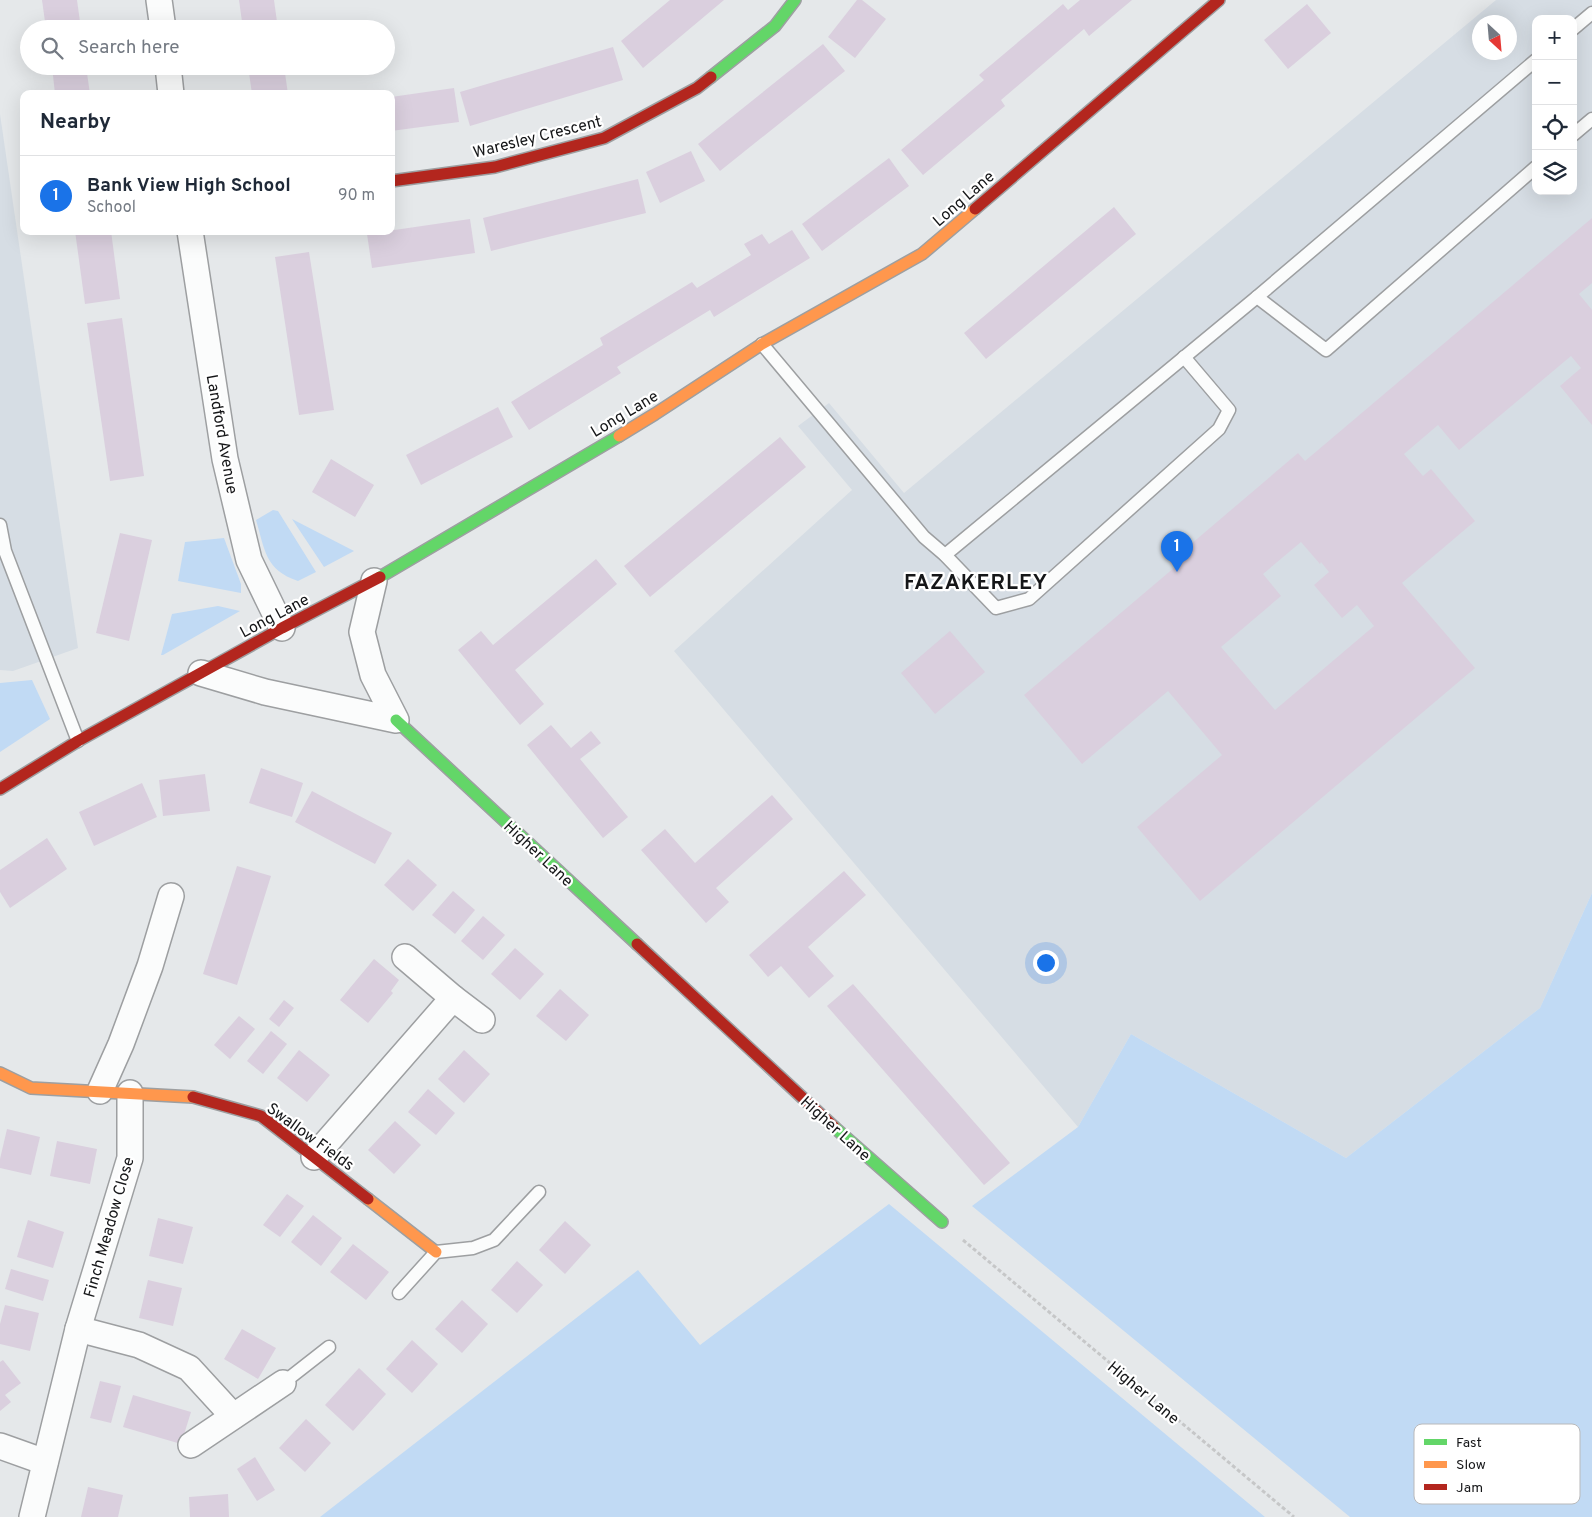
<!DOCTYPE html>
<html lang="en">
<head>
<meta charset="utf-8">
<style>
  :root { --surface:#fff; --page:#f2f2f3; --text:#1f2937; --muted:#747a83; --line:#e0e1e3; --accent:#1a73e8 }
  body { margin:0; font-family:Overpass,sans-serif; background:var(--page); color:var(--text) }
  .controls { position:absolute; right:15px; top:15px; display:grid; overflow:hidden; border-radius:10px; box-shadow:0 5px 20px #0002 }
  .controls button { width:45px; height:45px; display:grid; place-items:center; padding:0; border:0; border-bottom:1px solid var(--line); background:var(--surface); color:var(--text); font:25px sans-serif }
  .compass { position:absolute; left:1472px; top:15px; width:45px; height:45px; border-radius:50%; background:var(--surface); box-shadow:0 5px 20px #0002; rotate:154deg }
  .you { position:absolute; left:1045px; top:962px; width:18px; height:18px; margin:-12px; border:4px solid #fff; border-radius:50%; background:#1a73e8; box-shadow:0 0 0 8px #1a73e833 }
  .badge { display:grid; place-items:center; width:32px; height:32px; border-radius:50%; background:var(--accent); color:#fff; font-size:16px; font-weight:700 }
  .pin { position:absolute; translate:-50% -41px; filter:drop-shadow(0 1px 2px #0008) }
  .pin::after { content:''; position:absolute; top:26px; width:18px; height:15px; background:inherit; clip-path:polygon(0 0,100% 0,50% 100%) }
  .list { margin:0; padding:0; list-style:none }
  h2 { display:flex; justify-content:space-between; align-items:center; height:65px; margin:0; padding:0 20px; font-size:21px }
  h2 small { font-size:16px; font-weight:400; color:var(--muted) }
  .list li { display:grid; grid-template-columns:32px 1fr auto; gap:15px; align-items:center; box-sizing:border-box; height:80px; padding:0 20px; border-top:1px solid var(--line) }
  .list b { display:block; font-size:19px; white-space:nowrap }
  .list p { margin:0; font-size:16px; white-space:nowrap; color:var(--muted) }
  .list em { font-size:16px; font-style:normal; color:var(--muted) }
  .icon { flex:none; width:28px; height:28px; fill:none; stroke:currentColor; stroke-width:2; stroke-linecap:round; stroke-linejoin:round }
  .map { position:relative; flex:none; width:1592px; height:1517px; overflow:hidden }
  .search { position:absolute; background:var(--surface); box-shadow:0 5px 20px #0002; left:20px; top:20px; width:375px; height:55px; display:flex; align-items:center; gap:12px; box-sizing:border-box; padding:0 18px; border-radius:28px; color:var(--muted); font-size:19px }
  .panel { position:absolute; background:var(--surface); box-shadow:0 5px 20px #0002; left:20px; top:90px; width:375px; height:145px; border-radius:10px }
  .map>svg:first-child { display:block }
  .built { fill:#d6dde4; fill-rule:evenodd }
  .green { fill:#c1daf4 }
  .building { fill:#dacfde; fill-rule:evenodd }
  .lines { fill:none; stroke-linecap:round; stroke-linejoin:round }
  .lane-casing { stroke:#9d9fa1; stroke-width:15 }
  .street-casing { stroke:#9d9fa1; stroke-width:28 }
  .fast-casing { stroke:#9d9fa1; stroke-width:14 }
  .slow-casing { stroke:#9d9fa1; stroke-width:14 }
  .jam-casing { stroke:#9d9fa1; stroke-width:14 }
  .path { stroke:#c6c7c8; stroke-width:3; stroke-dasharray:4 2.5; stroke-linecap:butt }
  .lane { stroke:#fbfcfc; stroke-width:12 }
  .street { stroke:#fbfcfc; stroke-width:25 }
  .fast { stroke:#63d668; stroke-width:11 }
  .slow { stroke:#ff974d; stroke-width:11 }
  .jam { stroke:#b3261e; stroke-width:11 }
  .labels { text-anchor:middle; stroke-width:4.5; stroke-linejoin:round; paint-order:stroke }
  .street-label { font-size:16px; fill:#151618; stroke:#fff }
  .district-label { font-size:21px; font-weight:bold; letter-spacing:1px; fill:#151618; stroke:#fff }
  .key { fill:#fff; stroke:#b9b9ba; stroke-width:1 }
  .key-label { font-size:14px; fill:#151618 }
</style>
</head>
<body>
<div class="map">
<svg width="1592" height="1517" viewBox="0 0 1592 1517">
  <rect width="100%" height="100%" fill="#e5e8ea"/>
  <g class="built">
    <path d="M1496,0h96v893l-52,115 -194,150 -215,-124 -53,93 -404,-476 178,-161 -54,-64 31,-23 75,90zM1536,19h37v172h-37zM1480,22h30v30h-30z"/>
    <polygon points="0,114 78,648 13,671 0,670"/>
  </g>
  <g class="green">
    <path d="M273,510l5,1 38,61 -18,9c-33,-11 -33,-31 -42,-61z"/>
    <polygon points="292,519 354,551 324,567"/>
    <polygon points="224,538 241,584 241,593 178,581 185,542"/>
    <polygon points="218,606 240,611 163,655 161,655 172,614"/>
    <polygon points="32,680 50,719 0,752 0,683"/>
    <polygon points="1592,893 1592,1517 1350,1517 972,1206 1078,1127 1131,1034 1346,1158 1540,1008"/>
    <polygon points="889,1204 1265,1517 320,1517 638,1270 700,1345"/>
  </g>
  <g class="building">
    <polygon points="42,0 77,0 81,29 46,29"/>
    <polygon points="239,0 274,0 278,29 243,29"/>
    <polygon points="670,0 724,0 643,68 621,41"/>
    <polygon points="857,0 862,0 886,19 855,58 828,37"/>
    <polygon points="1080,0 1132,0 1089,36 1084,29 1001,100 1005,106 923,175 901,150 984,80 979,75 1042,22 1063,4 1068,10"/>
    <polygon points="1307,4 1331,33 1288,69 1264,40"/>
    <polygon points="823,44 845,71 720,171 698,144"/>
    <polygon points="613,47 623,80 470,126 460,92"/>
    <polygon points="52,66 86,66 90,94 55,94"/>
    <polygon points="248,66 284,66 288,94 252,94"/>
    <polygon points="454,88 459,122 391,131 391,97"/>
    <polygon points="691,151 705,181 660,203 646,172"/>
    <polygon points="889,158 909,186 822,251 802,224"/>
    <polygon points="638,179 646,213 491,251 483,218"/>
    <polygon points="1114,207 1136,234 986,359 964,333"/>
    <path d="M1592,218v65l-13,11 13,16v115l-32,-39 21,-18 -10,-12 -112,94 -21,-25 -34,29 19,22 8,-7 44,52 -73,62 73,85 -275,233 -63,-74 85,-72 -54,-64 -86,73 -58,-69 151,-128 -5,-5 128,-109 7,8zM1301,542l19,22 1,-2 8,10 -15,13 28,33 15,-13 17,21 -99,84 -54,-63 60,-51 -18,-22z"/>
    <polygon points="470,219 475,253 372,268 367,234"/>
    <polygon points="792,230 810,258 714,317 710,310 687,324 617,367 621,373 529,430 511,402 603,345 600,338 692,282 697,288 751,255 744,244 762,234 769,244"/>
    <polygon points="75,231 111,231 120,299 85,304"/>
    <polygon points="309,252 334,410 299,415 275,257"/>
    <polygon points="122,318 144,476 110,481 87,323"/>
    <polygon points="498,407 513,437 421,485 406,455"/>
    <polygon points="780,437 806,467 650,597 624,566"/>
    <polygon points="331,459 374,485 355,517 312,492"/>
    <polygon points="120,533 152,540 129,641 96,633"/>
    <polygon points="596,559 617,584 515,670 544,704 520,725 458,650 481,631 493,645"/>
    <polygon points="950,631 985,672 935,714 901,673"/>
    <polygon points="551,725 571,748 591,731 601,743 580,759 628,817 603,838 527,745"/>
    <polygon points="261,768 303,783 292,817 249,803"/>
    <polygon points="205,774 210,811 163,816 159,780"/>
    <polygon points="142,783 157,817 94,846 79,812"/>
    <polygon points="312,791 392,833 375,864 295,822"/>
    <polygon points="772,795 793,819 716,888 729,902 706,923 641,850 665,829 695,863"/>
    <polygon points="47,838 67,869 10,908 0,892 0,870"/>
    <polygon points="408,859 437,885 413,911 384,885"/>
    <polygon points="237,866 271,876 237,985 203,974"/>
    <polygon points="844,871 866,895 808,947 834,976 809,998 781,966 768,977 749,955"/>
    <polygon points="453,891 475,910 455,934 432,915"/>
    <polygon points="483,916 505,935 483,960 461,941"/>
    <polygon points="515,948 544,974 520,1000 491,974"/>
    <polygon points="374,959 399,980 391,991 393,993 368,1023 340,1000"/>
    <polygon points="853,984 1010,1163 984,1185 827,1006"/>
    <polygon points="560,989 589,1015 566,1041 536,1016"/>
    <polygon points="284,1000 294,1008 279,1027 269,1019"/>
    <polygon points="239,1016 255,1029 230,1059 214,1045"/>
    <polygon points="271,1031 287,1044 263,1074 247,1061"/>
    <polygon points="299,1050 330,1075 307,1102 277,1078"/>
    <polygon points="464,1050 490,1074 464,1103 438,1079"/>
    <polygon points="428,1089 455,1113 436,1135 408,1112"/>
    <polygon points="395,1121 421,1145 394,1174 368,1150"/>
    <polygon points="7,1129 40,1137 31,1175 0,1168 0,1159"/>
    <polygon points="57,1141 97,1149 90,1184 50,1176"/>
    <polygon points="287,1194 304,1206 280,1237 263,1225"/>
    <polygon points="313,1215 342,1238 321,1266 291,1242"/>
    <polygon points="158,1218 193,1227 183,1264 149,1256"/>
    <polygon points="28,1220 64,1232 53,1268 17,1257"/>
    <polygon points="565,1221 591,1245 565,1274 539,1250"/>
    <polygon points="353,1244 389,1272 366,1300 330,1272"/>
    <polygon points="517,1261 543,1285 517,1313 491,1290"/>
    <polygon points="11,1269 49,1280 43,1301 5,1289"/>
    <polygon points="148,1280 182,1288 173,1326 139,1318"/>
    <polygon points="462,1300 488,1324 462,1353 435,1329"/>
    <polygon points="5,1305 39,1313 30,1351 0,1344 0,1324"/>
    <polygon points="242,1329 276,1348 258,1379 224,1359"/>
    <polygon points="412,1340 438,1364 412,1393 386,1369"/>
    <polygon points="3,1360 21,1383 5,1395 11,1402 0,1411 0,1362"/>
    <polygon points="359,1368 386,1394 353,1431 325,1405"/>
    <polygon points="100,1381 121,1386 111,1423 90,1418"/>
    <polygon points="133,1395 191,1412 181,1444 123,1427"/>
    <polygon points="306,1419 331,1443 305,1472 279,1448"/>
    <polygon points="255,1457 275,1490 257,1501 237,1469"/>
    <polygon points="88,1487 123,1495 118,1517 81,1517"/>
    <polygon points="228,1494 229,1517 190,1517 189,1497"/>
  </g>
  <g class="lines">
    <defs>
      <g id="lane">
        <polyline points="1573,29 1592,13"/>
        <polyline points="1573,135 1592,119"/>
        <polyline points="1257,297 1326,350 1536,167"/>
        <polyline points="762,344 924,537 945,555 996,608 1029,599 1219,429 1229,410 1184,357"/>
        <polyline points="0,525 5,551 78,741"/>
        <polyline points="945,555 1257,297 1536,60"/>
        <polyline points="399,1293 436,1252 473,1248 494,1240 539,1192"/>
        <polyline points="283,1383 329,1347"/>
      </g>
      <g id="street">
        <polyline points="159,0 163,29"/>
        <polyline points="168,66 171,94"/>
        <polyline points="190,231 225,459 249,560 282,628"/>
        <polyline points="201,673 265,692 396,720 373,675 362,632 374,581"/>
        <polyline points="405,957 453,998"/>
        <polyline points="100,1091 121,1044 150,966 171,896"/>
        <polyline points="314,1157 453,998 482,1020"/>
        <polyline points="78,1329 139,1345 189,1368 233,1416"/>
        <polyline points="191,1445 283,1383"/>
        <polyline points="0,1446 45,1462"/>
        <polyline points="32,1517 78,1329 130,1158 130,1093"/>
      </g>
      <g id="fast">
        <polyline points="711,77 775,26 795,0"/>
        <polyline points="380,577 619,436"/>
        <polyline points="396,720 637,944"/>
        <polyline points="834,1127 942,1222"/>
      </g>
      <g id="slow">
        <polyline points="619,436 655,414 762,344 922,254 975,209"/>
        <polyline points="0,1073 31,1088 193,1097"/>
        <polyline points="368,1199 436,1252"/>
      </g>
      <g id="jam">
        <polyline points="391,181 495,167 604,138 697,88 711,77"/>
        <polyline points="975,209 1219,0"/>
        <polyline points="0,789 78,741 282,628 380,577"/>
        <polyline points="637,944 834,1127"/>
        <polyline points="193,1097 261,1116 368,1199"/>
      </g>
    </defs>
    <use href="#lane" class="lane-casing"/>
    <use href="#street" class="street-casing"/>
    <use href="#fast" class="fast-casing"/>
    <use href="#slow" class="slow-casing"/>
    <use href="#jam" class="jam-casing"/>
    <polyline class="path" points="963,1240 1294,1517"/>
    <use href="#lane" class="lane"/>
    <use href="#street" class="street"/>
    <use href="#fast" class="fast"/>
    <use href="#slow" class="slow"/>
    <use href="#jam" class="jam"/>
  </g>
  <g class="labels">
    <g class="street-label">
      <text transform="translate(537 136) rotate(-14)" y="6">Waresley Crescent</text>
      <text transform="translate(963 198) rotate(-41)" y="6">Long Lane</text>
      <text transform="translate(624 413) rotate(-31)" y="6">Long Lane</text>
      <text transform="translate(223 434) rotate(80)" y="6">Landford Avenue</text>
      <text transform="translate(274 615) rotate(-28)" y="6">Long Lane</text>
      <text transform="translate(539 853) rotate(43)" y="6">Higher Lane</text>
      <text transform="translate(836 1128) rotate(42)" y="6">Higher Lane</text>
      <text transform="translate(311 1136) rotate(36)" y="6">Swallow Fields</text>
      <text transform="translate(108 1227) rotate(-74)" y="6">Finch Meadow Close</text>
      <text transform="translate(1144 1392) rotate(40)" y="6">Higher Lane</text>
    </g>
    <g class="district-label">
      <text x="976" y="589">FAZAKERLEY</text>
    </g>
  </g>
  <rect x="1414" y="1424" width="166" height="80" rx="8" class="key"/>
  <rect x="1424" y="1439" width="23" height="6" fill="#63d668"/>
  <rect x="1424" y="1461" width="23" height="7" fill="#ff974d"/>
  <rect x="1424" y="1484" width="23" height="6" fill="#b3261e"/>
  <g class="key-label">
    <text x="1456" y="1447">Fast</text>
    <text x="1456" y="1469">Slow</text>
    <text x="1456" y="1492">Jam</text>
  </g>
</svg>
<div class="controls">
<button>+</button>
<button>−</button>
<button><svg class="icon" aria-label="locate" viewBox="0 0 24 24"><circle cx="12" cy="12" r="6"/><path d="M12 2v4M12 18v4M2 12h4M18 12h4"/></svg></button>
<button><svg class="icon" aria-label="layers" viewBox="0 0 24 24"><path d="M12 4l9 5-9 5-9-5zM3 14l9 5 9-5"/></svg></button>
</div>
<svg class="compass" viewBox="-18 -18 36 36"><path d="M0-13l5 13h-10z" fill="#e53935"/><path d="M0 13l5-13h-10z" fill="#747a83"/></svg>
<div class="you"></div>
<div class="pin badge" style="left:1177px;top:572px">1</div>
<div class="search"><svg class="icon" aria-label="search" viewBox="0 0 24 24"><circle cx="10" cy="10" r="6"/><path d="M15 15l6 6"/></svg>Search here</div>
<section class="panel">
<h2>Nearby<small></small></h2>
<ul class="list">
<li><span class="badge">1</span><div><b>Bank View High School</b><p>School</p></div><em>90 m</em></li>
</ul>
</section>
</div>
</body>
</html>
